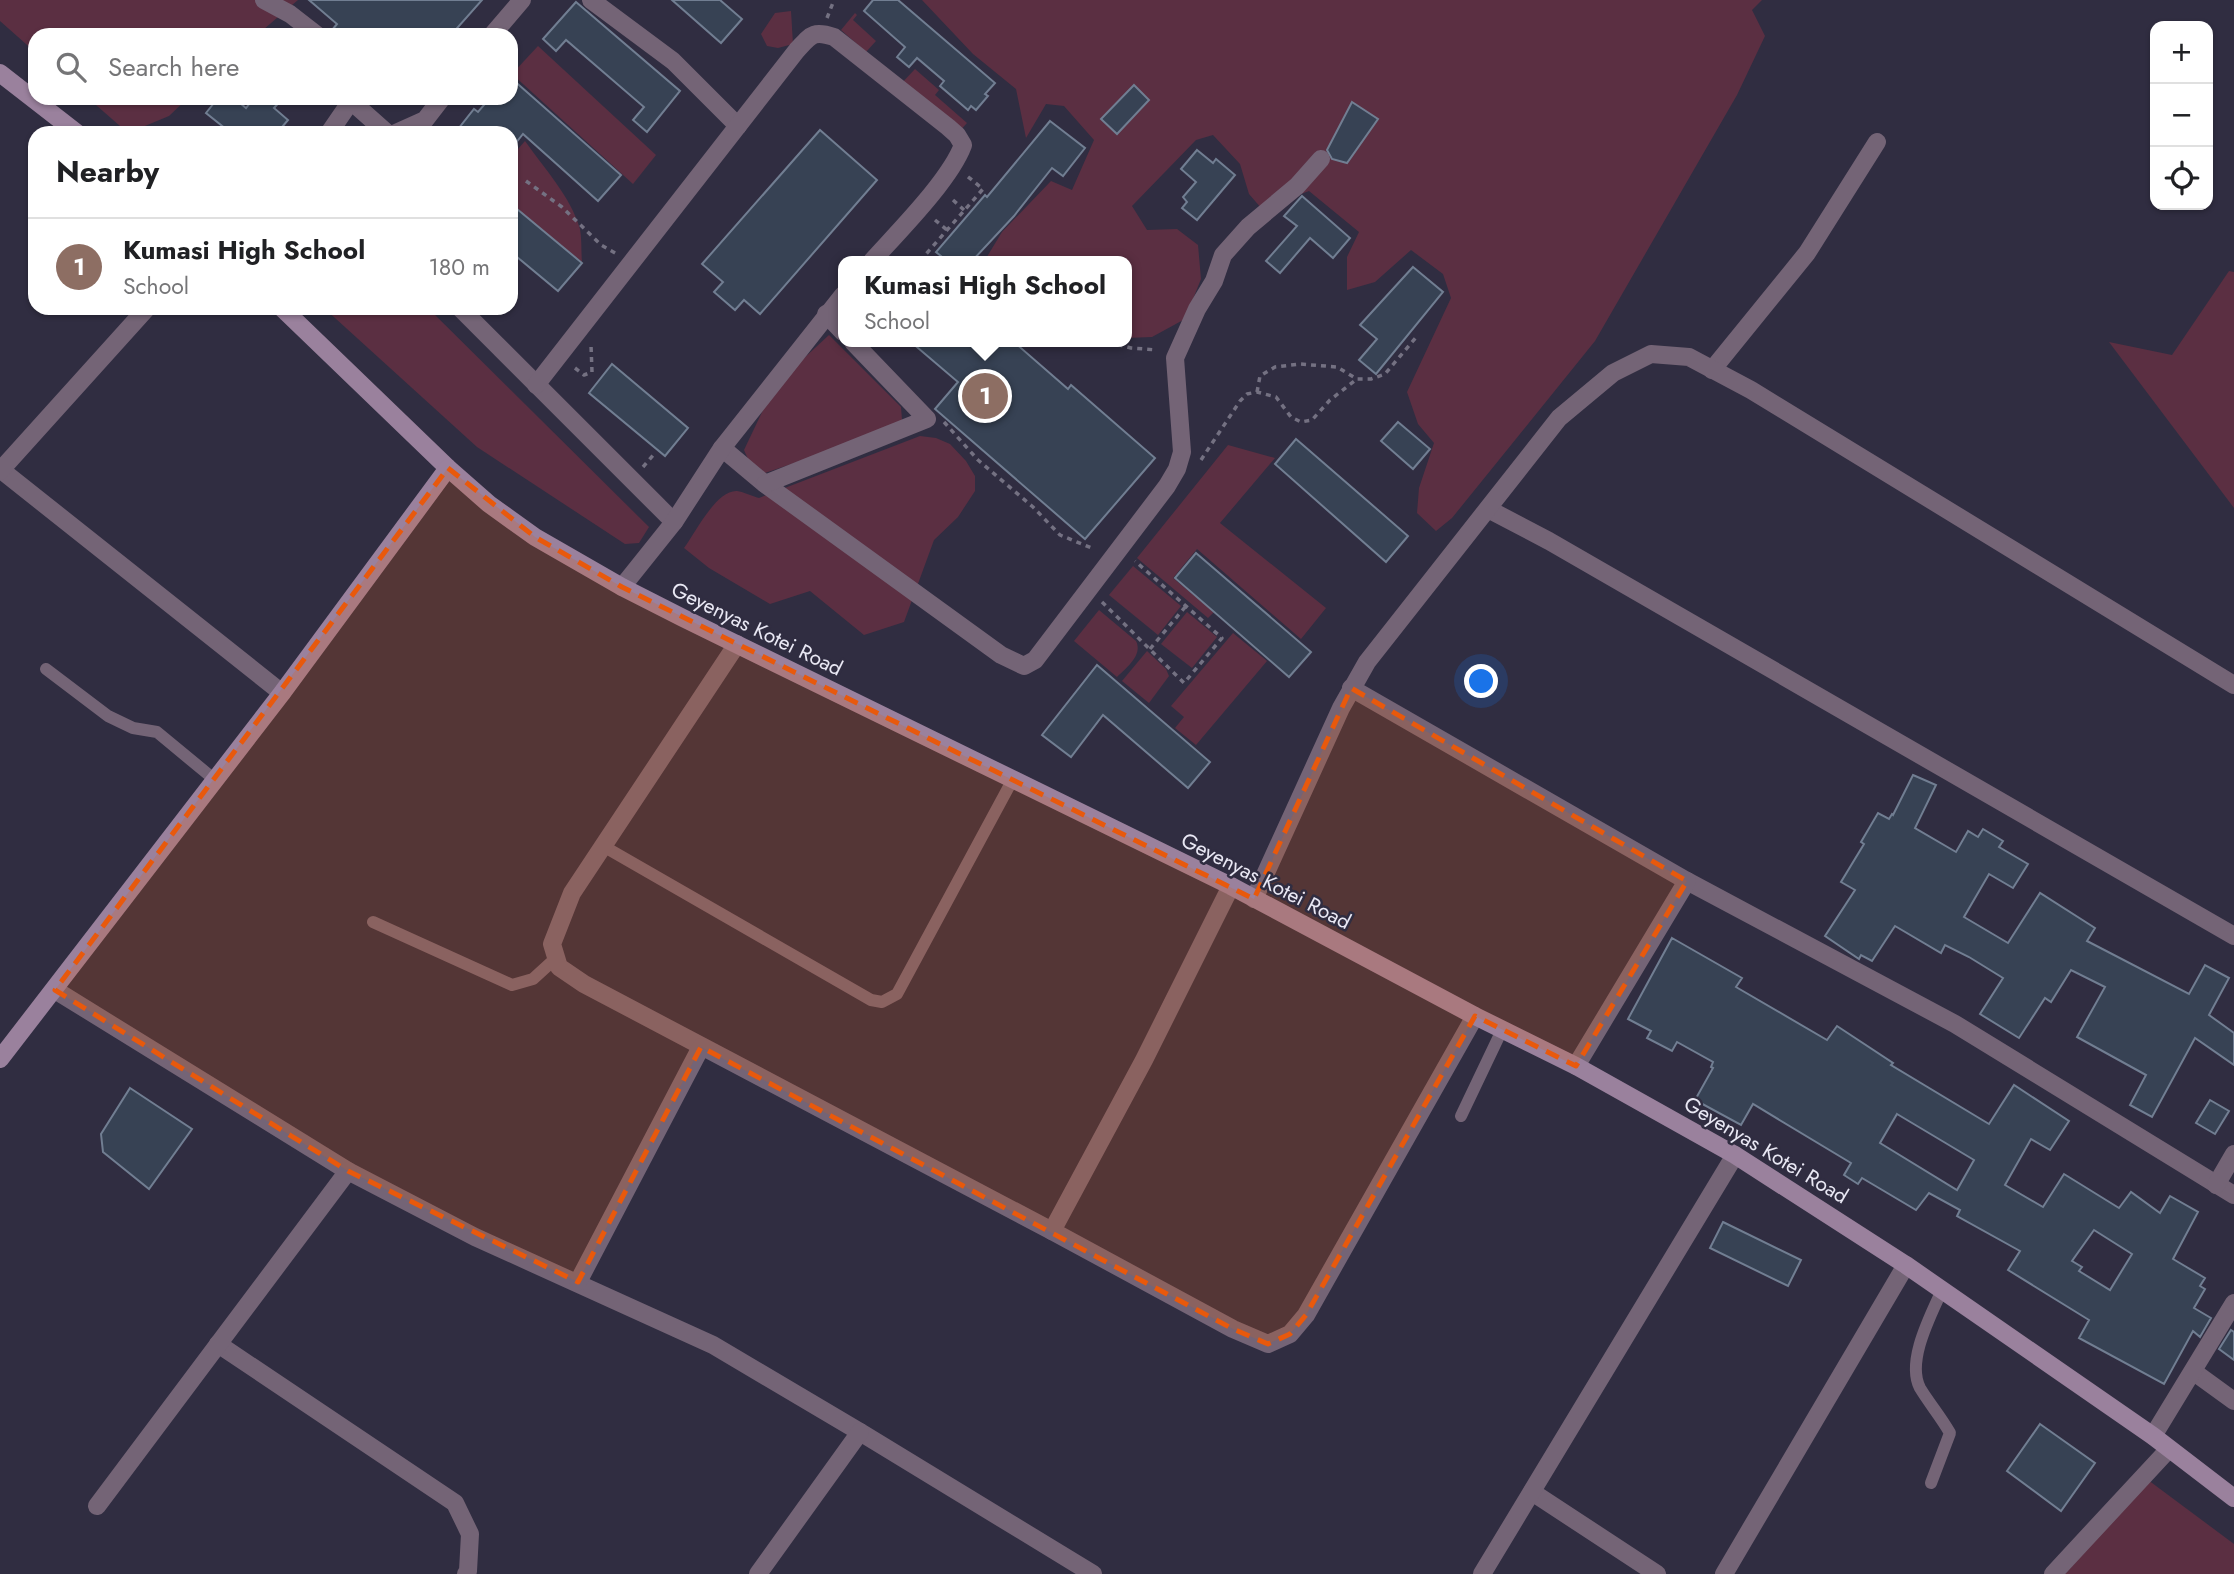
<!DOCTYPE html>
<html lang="en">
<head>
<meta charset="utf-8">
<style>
  :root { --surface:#fff; --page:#f6f6f6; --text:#202124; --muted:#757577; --line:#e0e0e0; --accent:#2563eb }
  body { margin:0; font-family:Jost,sans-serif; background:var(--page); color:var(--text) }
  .controls { position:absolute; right:21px; top:21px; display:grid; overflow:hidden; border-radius:14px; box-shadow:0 2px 5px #0004 }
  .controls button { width:63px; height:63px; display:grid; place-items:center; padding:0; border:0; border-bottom:2px solid var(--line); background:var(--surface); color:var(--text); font:35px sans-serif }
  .you { position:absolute; left:1482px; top:682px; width:24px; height:24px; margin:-18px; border:5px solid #fff; border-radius:50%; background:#1a73e8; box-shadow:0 0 0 10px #1a73e833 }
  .badge { display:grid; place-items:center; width:46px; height:46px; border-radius:50%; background:var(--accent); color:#fff; font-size:23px; font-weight:700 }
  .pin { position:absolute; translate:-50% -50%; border:4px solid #fff; box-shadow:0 2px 7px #0006 }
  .popup { position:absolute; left:838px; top:256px; width:294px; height:91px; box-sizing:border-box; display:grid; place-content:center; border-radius:14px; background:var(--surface); filter:drop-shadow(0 2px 5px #0005); font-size:23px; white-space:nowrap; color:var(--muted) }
  .popup b { font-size:26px; color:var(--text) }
  .popup::after { content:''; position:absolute; left:50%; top:100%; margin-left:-14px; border:14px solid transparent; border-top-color:var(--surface) }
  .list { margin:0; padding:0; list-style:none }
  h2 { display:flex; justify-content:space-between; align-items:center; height:91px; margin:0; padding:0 28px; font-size:30px }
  h2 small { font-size:23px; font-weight:400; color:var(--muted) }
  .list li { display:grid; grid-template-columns:46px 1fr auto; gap:21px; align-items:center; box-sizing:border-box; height:98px; padding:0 28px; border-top:2px solid var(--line) }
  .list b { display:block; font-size:26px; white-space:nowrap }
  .list p { margin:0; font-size:23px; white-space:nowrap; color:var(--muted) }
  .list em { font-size:23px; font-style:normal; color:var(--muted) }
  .icon { flex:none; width:38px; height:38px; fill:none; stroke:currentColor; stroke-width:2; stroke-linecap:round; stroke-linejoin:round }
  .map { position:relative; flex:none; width:2234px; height:1574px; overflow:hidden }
  .search { position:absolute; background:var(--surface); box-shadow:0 2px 5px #0004; left:28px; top:28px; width:490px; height:77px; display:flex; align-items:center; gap:18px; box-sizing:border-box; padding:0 24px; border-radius:21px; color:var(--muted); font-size:26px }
  .panel { position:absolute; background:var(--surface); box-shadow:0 2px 5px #0004; left:28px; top:126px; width:490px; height:189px; border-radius:21px }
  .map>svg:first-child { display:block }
  .green { fill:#5b2f42 }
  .building { fill:#374254; stroke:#717e92; stroke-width:2; fill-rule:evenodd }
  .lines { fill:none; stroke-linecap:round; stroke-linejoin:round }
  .path { stroke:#747182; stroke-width:3.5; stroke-dasharray:5 5; stroke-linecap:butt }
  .lane { stroke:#746476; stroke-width:12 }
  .street { stroke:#746476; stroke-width:18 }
  .secondary { stroke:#9a819d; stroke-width:18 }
  .marked { fill:#e8590c; fill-opacity:0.2; stroke:#e8590c; stroke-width:5; stroke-dasharray:14 9; stroke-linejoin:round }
  .labels { text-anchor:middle; stroke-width:5; stroke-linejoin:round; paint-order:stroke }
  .street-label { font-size:21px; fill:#e9e8f4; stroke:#302d41 }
</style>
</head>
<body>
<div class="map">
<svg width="2234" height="1574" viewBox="0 0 2234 1574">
  <rect width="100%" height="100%" fill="#302d41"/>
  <g class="green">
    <polygon points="0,0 298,0 257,35 35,35 35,52 0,21"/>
    <polygon points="922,0 1762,0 1752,10 1765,36 1737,95 1595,341 1452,518 1436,531 1417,513 1419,488 1434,443 1418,424 1407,392 1451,298 1443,274 1411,250 1375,282 1347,290 1347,257 1359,232 1309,191 1262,209 1249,194 1240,164 1213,135 1196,140 1132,206 1147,230 1177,229 1198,245 1201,279 1185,319 1152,337 1127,338 1127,261 1055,261 1039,258 1035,261 985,260 1002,232 1051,181 1072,190 1094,140 1064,106 1046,104 1026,138 1016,89 973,54"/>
    <polygon points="791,11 793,44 778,48 767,46 761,34 775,13"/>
    <polygon points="855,13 857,15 853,20 876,41 866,52 841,30"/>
    <polygon points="538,46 656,155 633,184 512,74"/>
    <polygon points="915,69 939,90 935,95 967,123 957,134 900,85"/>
    <polygon points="88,98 188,98 169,116 128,133"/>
    <path d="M525,141c19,27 46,56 55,88 2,11 1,23 2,33l-71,-58v-47z"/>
    <polygon points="2229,271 2234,272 2234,508 2109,342 2172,355"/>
    <polygon points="324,308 428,308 649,527 639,543 625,544 477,447"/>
    <polygon points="829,335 901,407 902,420 894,429 765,473 748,459 744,450 775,385"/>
    <path d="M920,436l16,2 14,6 16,17 9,15v15l-17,26 -24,23 -30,82 -40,13 -54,-44 -40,13 -61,-36 -25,-20c12,-16 32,-58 53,-57 7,1 15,5 22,7z"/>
    <polygon points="1228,445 1275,458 1220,523 1326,608 1301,639 1197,549 1173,578 1214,612 1208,618 1137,558"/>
    <polygon points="1133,566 1181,606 1158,635 1109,595"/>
    <path d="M1099,610l37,31c7,14 -9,26 -19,36l-43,-36z"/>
    <polygon points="1187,612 1217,637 1192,668 1161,644"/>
    <polygon points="1233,633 1267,661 1196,745 1175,728 1184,717 1171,706"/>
    <polygon points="1147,651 1166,669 1169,676 1149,703 1122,681"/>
    <polygon points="2148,1480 2234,1544 2234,1574 2065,1574"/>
  </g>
  <g class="building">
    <polygon points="309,0 482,0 451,35 328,35 337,24"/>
    <polygon points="672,0 720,0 742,19 721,43"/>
    <polygon points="873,0 898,0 995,83 985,94 988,96 976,110 971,106 968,110 940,86 944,81 917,58 909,67 897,57 905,47 864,11"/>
    <polygon points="576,2 680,91 647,132 633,120 644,107 566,40 556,51 543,39"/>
    <polygon points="511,78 621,175 598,201 523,134 511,149 511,133 455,133 474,109 478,112 490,98 511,98"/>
    <polygon points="1134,85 1149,100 1117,134 1101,119"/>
    <polygon points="218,98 234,98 246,108 254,98 283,98 274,108 288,120 277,133 231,133 206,113"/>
    <polygon points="1352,102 1378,119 1347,163 1332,159 1327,150"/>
    <polygon points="1050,121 1085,148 1063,176 1052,168 1014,216 972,261 947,261 936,252 985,195 987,197"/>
    <polygon points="820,130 877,180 760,314 744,300 735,310 714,292 723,282 702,264"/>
    <polygon points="1197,150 1213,163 1216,159 1235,175 1197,220 1182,208 1187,202 1183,197 1196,182 1181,169"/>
    <polygon points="1302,196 1350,238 1333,258 1310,238 1280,273 1266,261 1297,226 1284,216"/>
    <polygon points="511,204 582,263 558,291 511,252"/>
    <polygon points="1413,267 1443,292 1376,374 1359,360 1377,339 1360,325"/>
    <polygon points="911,342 1014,342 1068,389 1071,385 1155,458 1085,539 935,409 958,382"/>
    <polygon points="612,364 688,428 665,456 589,393"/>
    <polygon points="1398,422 1430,449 1413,469 1381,441"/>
    <polygon points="1296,439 1408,536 1386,562 1275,464"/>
    <polygon points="1196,553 1311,652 1289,677 1175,578"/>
    <polygon points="1097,665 1210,762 1188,788 1103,715 1071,757 1042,735"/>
    <polygon points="1913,775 1936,785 1915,828 1956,852 1968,831 1978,837 1983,829 2003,841 1999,847 2028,864 2013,888 1989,874 1964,917 2008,943 2040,893 2095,928 2087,941 2189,994 2205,965 2229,978 2209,1015 2234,1033 2234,1065 2195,1038 2152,1117 2130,1105 2146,1075 2077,1037 2105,987 2071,970 2051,1002 2045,998 2019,1038 1980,1014 2003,978 1969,957 1945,945 1941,953 1895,926 1872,961 1861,955 1859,959 1825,936 1855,890 1841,882 1864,844 1861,842 1878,813 1889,819 1892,814 1893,815"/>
    <path d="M1672,938l70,40 -6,9 91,53 10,-14 56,37 -2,2 98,59 25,-39 55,36 -19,29 -19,-11 -26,46 38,22 21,-33 55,34 12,-16 29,21 10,-17 28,16 -25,47 32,19 -5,8 5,3 -11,19 17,10 -11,19 -7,-6 -29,53 -85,-46 10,-18 -81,-50 12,-19 -63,-35 3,-6 -31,-17 -13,17 -54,-32 -4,6 -14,-9 7,-12 -98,-59 -12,21 -46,-25 18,-32 -2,-1 2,-5 -36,-20 -5,9 -25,-13 4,-7 -23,-12zM1897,1114l77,46 -17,30 -77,-47zM2094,1230l38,24 -22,36 -31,-19 3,-4 -10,-6z"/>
    <polygon points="130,1088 192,1129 149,1189 103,1152 101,1134"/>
    <polygon points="2210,1100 2229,1111 2215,1134 2196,1123"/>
    <polygon points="1723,1222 1801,1260 1788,1286 1710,1248"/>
    <polygon points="2231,1330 2234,1332 2234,1360 2219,1349"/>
    <polygon points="2040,1424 2095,1463 2061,1511 2007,1471"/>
  </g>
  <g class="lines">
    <g class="path">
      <polyline points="827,18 834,0"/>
      <polyline points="526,181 562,207 601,245 617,254"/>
      <polyline points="953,200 964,210"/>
      <polyline points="935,220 947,230"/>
      <polyline points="920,261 983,189 967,176"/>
      <polyline points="1108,342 1131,348 1157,350"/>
      <polyline points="575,368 584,375 592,372 591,345"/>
      <polyline points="1257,392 1260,376 1275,367 1300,364 1337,367 1357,379 1371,379 1385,374 1418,335"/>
      <polyline points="944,422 978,460 1033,507 1060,535 1094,549"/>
      <polyline points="1201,460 1240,401 1247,394 1257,392 1276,397 1291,417 1301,422 1312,420 1330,400 1357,379"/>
      <polyline points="643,467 655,453"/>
      <polyline points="1102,602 1184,683 1222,638 1135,561"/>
      <polyline points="1150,649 1186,606"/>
    </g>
    <g class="lane">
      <polyline points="46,669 108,716 133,728 157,732 215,780"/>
      <polyline points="603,846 871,1000 882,1002 897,994 1013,779"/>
      <polyline points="373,922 512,985 533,979 556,958"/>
      <polyline points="1461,1116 1502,1030"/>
      <path d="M1931,1483l19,-50c-9,-16 -21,-30 -30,-45 -14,-27 11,-73 22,-98"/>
    </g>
    <g class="street">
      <polyline points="264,0 290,14 317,35"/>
      <polyline points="591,0 673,61 738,126"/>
      <polyline points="492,35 522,0"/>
      <polyline points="351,101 387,133"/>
      <polyline points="329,133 351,101 351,98"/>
      <polyline points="396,133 425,120 442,98"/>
      <polyline points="460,308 674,522"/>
      <polyline points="826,314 843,332"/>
      <polyline points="1712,370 1807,253 1877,142"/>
      <path d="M536,385l261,-335c14,-15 16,-20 37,-13l114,90 9,8 6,10c-13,35 -64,86 -91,116"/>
      <polyline points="722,448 765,484 1001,655 1024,666 1035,660 1167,486 1177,469 1182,452 1175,358 1197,309 1214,281 1223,255 1248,227 1297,186 1321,159"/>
      <polyline points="0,469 282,693"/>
      <polyline points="0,471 147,308"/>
      <polyline points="765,484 927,419 853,342"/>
      <polyline points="1488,509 1549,541 2234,936"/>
      <polyline points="622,587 674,522 722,448 843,295"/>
      <polyline points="737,644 572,893 552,944 559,967 584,984 1052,1231 1233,1329 1268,1344 1290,1334 1306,1315 1475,1016"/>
      <polyline points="1351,688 1687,881 1955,1024 2234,1195"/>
      <polyline points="1254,899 1341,708 1367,662 1559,418 1613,373 1651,354 1689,357 1751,390 2234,685"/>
      <polyline points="55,990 348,1171 475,1237 713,1345 860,1432 1093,1574"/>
      <polyline points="1576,1066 1687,881"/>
      <polyline points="2216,1185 2234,1154"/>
      <polyline points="1052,1231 1144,1060 1231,886"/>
      <polyline points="578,1282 701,1047"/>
      <polyline points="218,1344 455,1503 470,1534 468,1571 466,1574"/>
      <polyline points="2194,1372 2234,1401"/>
      <polyline points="2153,1436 2234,1303"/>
      <polyline points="1532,1492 1657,1574"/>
      <polyline points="97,1506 348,1171"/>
      <polyline points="758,1574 860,1432"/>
      <polyline points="1482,1574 1735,1155"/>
      <polyline points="1724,1574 1906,1265"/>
      <polyline points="2053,1574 2169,1449"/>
    </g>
    <g class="secondary">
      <polyline points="0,73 77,133"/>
      <polyline points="282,308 448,468 489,504 535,537 622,587 683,618 1231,886 1475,1016 1576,1066 1735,1155 1906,1265 2153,1436 2234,1498"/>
      <polyline points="0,1059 282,693 448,468"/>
    </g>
  </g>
  <path class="marked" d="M448,468l87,69 87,50 632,312 97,-211 336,193 -111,185 -101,-50 -169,299 -16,19 -22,10 -35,-15 -532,-282 -123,235 -230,-111 -293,-181z"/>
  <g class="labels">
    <g class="street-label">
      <text transform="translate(757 629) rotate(26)" y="7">Geyenyas Kotei Road</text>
      <text transform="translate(1266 881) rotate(27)" y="7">Geyenyas Kotei Road</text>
      <text transform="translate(1766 1150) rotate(31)" y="7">Geyenyas Kotei Road</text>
    </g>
  </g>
</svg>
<div class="controls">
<button>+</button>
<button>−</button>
<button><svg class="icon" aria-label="locate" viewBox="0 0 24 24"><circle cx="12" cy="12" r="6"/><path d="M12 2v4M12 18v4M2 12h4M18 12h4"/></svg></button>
</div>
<div class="you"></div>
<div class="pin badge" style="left:985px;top:396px;background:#8d6e63">1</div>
<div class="popup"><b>Kumasi High School</b>School</div>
<div class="search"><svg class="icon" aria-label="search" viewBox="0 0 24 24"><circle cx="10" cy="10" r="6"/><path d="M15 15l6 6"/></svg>Search here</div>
<section class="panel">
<h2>Nearby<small></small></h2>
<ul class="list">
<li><span class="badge" style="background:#8d6e63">1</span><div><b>Kumasi High School</b><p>School</p></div><em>180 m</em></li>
</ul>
</section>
</div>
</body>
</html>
